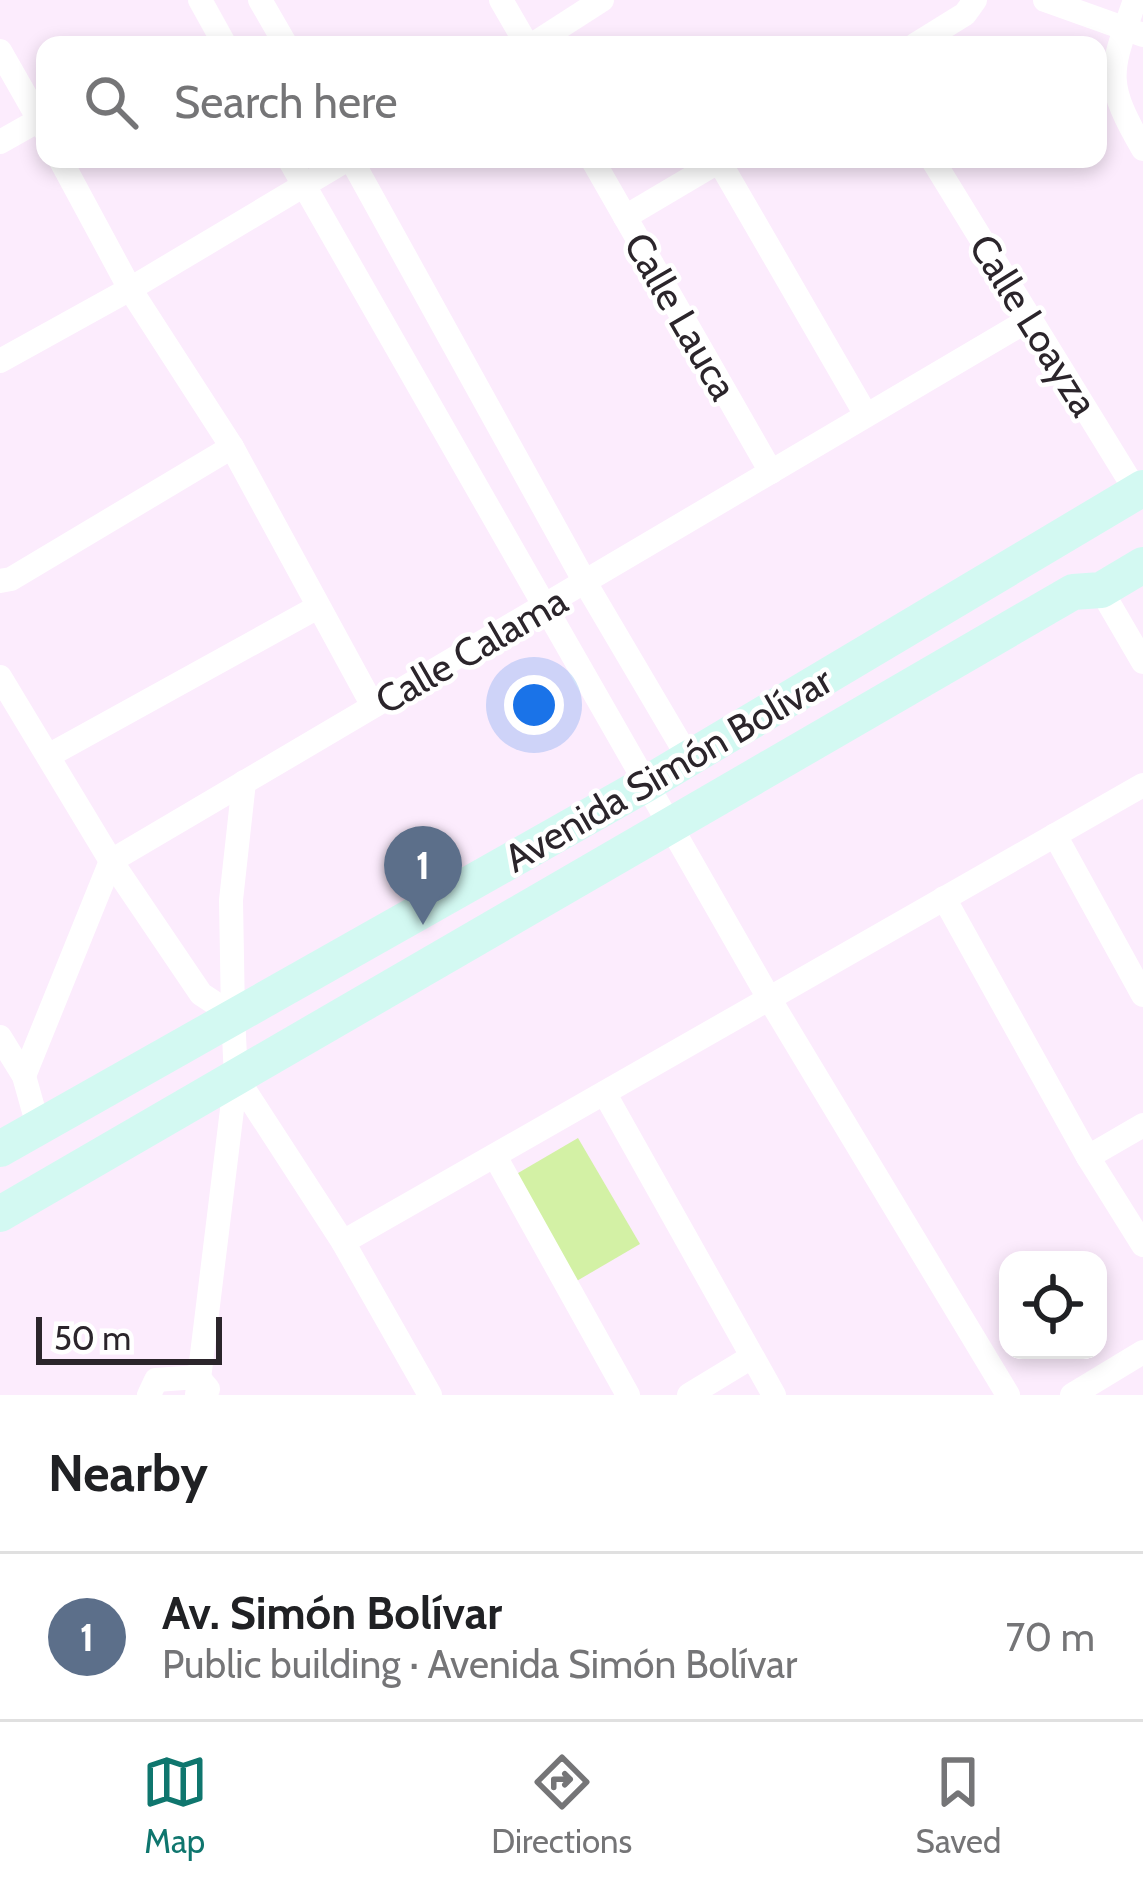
<!DOCTYPE html>
<html lang="en">
<head>
<meta charset="utf-8">
<style>
  :root { --surface:#fff; --page:#f6f6f6; --text:#202124; --muted:#757577; --line:#e0e0e0; --accent:#0f766e }
  body { margin:0; font-family:Cabin,sans-serif; background:var(--page); color:var(--text) }
  .controls { position:absolute; right:36px; bottom:36px; display:grid; overflow:hidden; border-radius:24px; box-shadow:0 6px 18px #0003 }
  .controls button { width:108px; height:108px; display:grid; place-items:center; padding:0; border:0; border-bottom:3px solid var(--line); background:var(--surface); color:var(--text); font:60px sans-serif }
  .scale { position:absolute; left:36px; bottom:30px; width:186px; box-sizing:border-box; padding-left:12px; border:6px solid #2b252b; border-top:0; font-size:33px; line-height:42px; white-space:nowrap; color:#2b252b; -webkit-text-stroke:9px #fff; paint-order:stroke }
  .you { position:absolute; left:534px; top:705px; width:42px; height:42px; margin:-30px; border:9px solid #fff; border-radius:50%; background:#1a73e8; box-shadow:0 0 0 18px #1a73e833 }
  .badge { display:grid; place-items:center; width:78px; height:78px; border-radius:50%; background:var(--accent); color:#fff; font-size:39px; font-weight:700 }
  .pin { position:absolute; translate:-50% -99px; filter:drop-shadow(0 3px 6px #0008) }
  .pin::after { content:''; position:absolute; top:63px; width:42px; height:36px; background:inherit; clip-path:polygon(0 0,100% 0,50% 100%) }
  .list { margin:0; padding:0; list-style:none }
  h2 { display:flex; justify-content:space-between; align-items:center; height:156px; margin:0; padding:0 48px; font-size:51px }
  h2 small { font-size:39px; font-weight:400; color:var(--muted) }
  .list li { display:grid; grid-template-columns:78px 1fr auto; gap:36px; align-items:center; box-sizing:border-box; height:168px; padding:0 48px; border-top:3px solid var(--line) }
  .list b { display:block; font-size:45px; white-space:nowrap }
  .list p { margin:0; font-size:39px; white-space:nowrap; color:var(--muted) }
  .list em { font-size:39px; font-style:normal; color:var(--muted) }
  .icon { flex:none; width:66px; height:66px; fill:none; stroke:currentColor; stroke-width:2; stroke-linecap:round; stroke-linejoin:round }
  .map { position:relative; flex:none; width:1143px; height:1395px; overflow:hidden }
  .search { position:absolute; background:var(--surface); box-shadow:0 6px 18px #0003; left:36px; right:36px; top:36px; height:132px; display:flex; align-items:center; gap:30px; box-sizing:border-box; padding:0 42px; border-radius:24px; color:var(--muted); font-size:45px }
  .sheet { height:324px; background:var(--surface) }
  nav { display:flex; justify-content:space-around; align-items:center; box-sizing:border-box; height:168px; border-top:3px solid var(--line); background:var(--surface); font-size:33px; color:var(--muted) }
  nav a { display:grid; justify-items:center; gap:6px }
  nav .on { color:var(--accent) }
  .map>svg:first-child { display:block }
  .green { fill:#d3f1a5 }
  .lines { fill:none; stroke-linecap:round; stroke-linejoin:round }
  .street { stroke:#fff; stroke-width:24 }
  .secondary { stroke:#d3f9f2; stroke-width:36 }
  .labels { text-anchor:middle; stroke-width:9; stroke-linejoin:round; paint-order:stroke }
  .street-label { font-size:39px; fill:#2b252b; stroke:#fff }
</style>
</head>
<body>
<div class="map">
<svg width="1143" height="1395" viewBox="0 0 1143 1395">
  <rect width="100%" height="100%" fill="#fcecfd"/>
  <polygon class="green" points="578,1138 640,1244 575,1282 513,1176"/>
  <g class="lines">
    <g class="street">
      <polyline points="200,0 225,45"/>
      <polyline points="260,0 286,45"/>
      <polyline points="501,0 527,45"/>
      <polyline points="1045,0 1143,35"/>
      <path d="M1135,0c-25,73 -32,80 8,149"/>
      <polyline points="532,45 602,0"/>
      <polyline points="915,45 965,14 975,0"/>
      <polyline points="0,51 45,130"/>
      <polyline points="0,142 39,120"/>
      <polyline points="60,159 130,289 232,447 373,706"/>
      <polyline points="289,159 770,1000 1008,1395"/>
      <polyline points="351,159 586,584 688,757"/>
      <polyline points="592,159 771,472"/>
      <polyline points="932,159 1136,491"/>
      <polyline points="719,161 866,415"/>
      <polyline points="625,217 723,159"/>
      <polyline points="0,361 130,289 348,159"/>
      <polyline points="0,581 11,579 232,447"/>
      <polyline points="1101,590 1143,662"/>
      <polyline points="0,677 111,861 201,994 233,1015 236,1077 197,1395"/>
      <polyline points="48,756 316,608"/>
      <polyline points="1055,835 1143,995"/>
      <polyline points="944,898 1088,1157 1143,1245"/>
      <polyline points="233,1015 231,900 244,782"/>
      <polyline points="0,1037 24,1076 38,1126"/>
      <polyline points="24,1076 111,861 1030,319"/>
      <polyline points="236,1077 343,1242 430,1395"/>
      <polyline points="605,1094 774,1395"/>
      <polyline points="1088,1157 1143,1125"/>
      <polyline points="496,1158 628,1395"/>
      <polyline points="343,1242 1143,785"/>
      <polyline points="149,1395 156,1380 198,1377 208,1389"/>
      <polyline points="689,1395 750,1358"/>
      <polyline points="1072,1395 1143,1352"/>
    </g>
    <g class="secondary">
      <polyline points="0,1149 646,784 1143,488"/>
      <polyline points="0,1214 1073,592 1101,590 1143,565"/>
    </g>
  </g>
  <g class="labels">
    <g class="street-label">
      <text transform="translate(681 316) rotate(60)" y="14">Calle Lauca</text>
      <text transform="translate(1034 325) rotate(58)" y="14">Calle Loayza</text>
      <text transform="translate(471 650) rotate(-30)" y="14">Calle Calama</text>
      <text transform="translate(668 769) rotate(-30)" y="14">Avenida Simón Bolívar</text>
    </g>
  </g>
</svg>
<div class="controls">
<button><svg class="icon" aria-label="locate" viewBox="0 0 24 24"><circle cx="12" cy="12" r="6"/><path d="M12 2v4M12 18v4M2 12h4M18 12h4"/></svg></button>
</div>
<div class="scale">50 m</div>
<div class="you"></div>
<div class="pin badge" style="left:423px;top:925px;background:#5c6f8a">1</div>
<div class="search"><svg class="icon" aria-label="search" viewBox="0 0 24 24"><circle cx="10" cy="10" r="6"/><path d="M15 15l6 6"/></svg>Search here</div>
</div>
<section class="sheet">
<h2>Nearby<small></small></h2>
<ul class="list">
<li><span class="badge" style="background:#5c6f8a">1</span><div><b>Av. Simón Bolívar</b><p>Public building · Avenida Simón Bolívar</p></div><em>70 m</em></li>
</ul>
</section>
<nav>
<a class="on"><svg class="icon" aria-label="map" viewBox="0 0 24 24"><path d="M3 6l6-2 6 2 6-2v14l-6 2-6-2-6 2zM9 4v14M15 6v14"/></svg>Map</a>
<a><svg class="icon" aria-label="directions" viewBox="0 0 24 24"><path d="M12 3l9 9-9 9-9-9zM9 14v-3h6M13 9l2 2-2 2"/></svg>Directions</a>
<a><svg class="icon" aria-label="saved" viewBox="0 0 24 24"><path d="M7 4h10v16l-5-4-5 4z"/></svg>Saved</a>
</nav>
</body>
</html>
